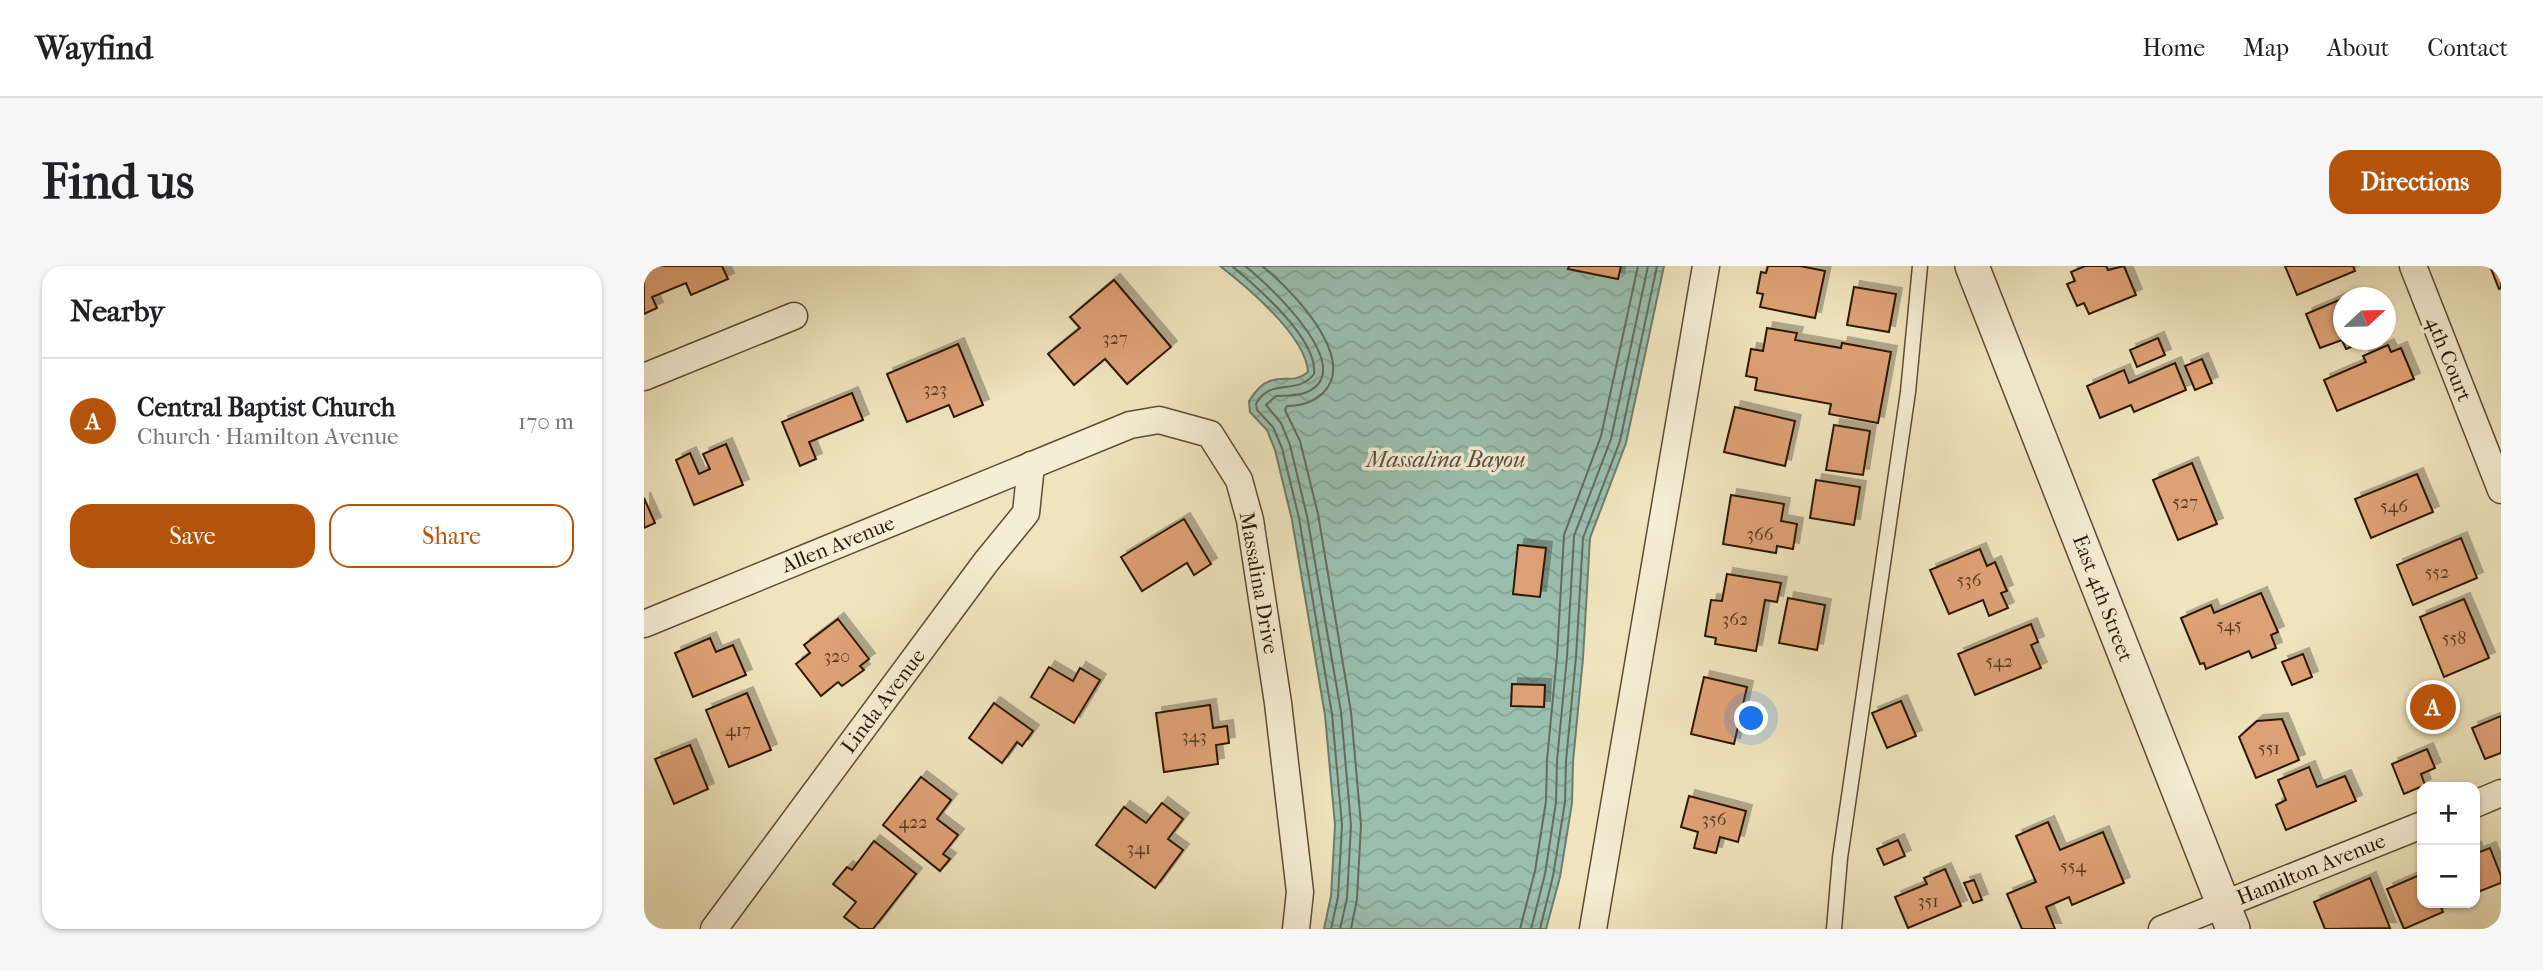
<!DOCTYPE html>
<html lang="en">
<head>
<meta charset="utf-8">
<style>
  :root { --surface:#fff; --page:#f6f6f6; --text:#202124; --muted:#757577; --line:#e0e0e0; --accent:#b45309 }
  body { margin:0; font-family:"IM FELL French Canon",serif; background:var(--page); color:var(--text) }
  .controls { position:absolute; right:21px; bottom:21px; display:grid; overflow:hidden; border-radius:14px; box-shadow:0 2px 5px #0004 }
  .controls button { width:63px; height:63px; display:grid; place-items:center; padding:0; border:0; border-bottom:2px solid var(--line); background:var(--surface); color:var(--text); font:35px sans-serif }
  .compass { position:absolute; left:1689px; top:21px; width:63px; height:63px; border-radius:50%; background:var(--surface); box-shadow:0 2px 5px #0004; rotate:68deg }
  .you { position:absolute; left:1108px; top:453px; width:24px; height:24px; margin:-18px; border:5px solid #fff; border-radius:50%; background:#1a73e8; box-shadow:0 0 0 10px #1a73e833 }
  .badge { display:grid; place-items:center; width:46px; height:46px; border-radius:50%; background:var(--accent); color:#fff; font-size:23px; font-weight:700 }
  .pin { position:absolute; translate:-50% -50%; border:4px solid #fff; box-shadow:0 2px 7px #0006 }
  .list { margin:0; padding:0; list-style:none }
  h2 { display:flex; justify-content:space-between; align-items:center; height:91px; margin:0; padding:0 28px; font-size:30px }
  h2 small { font-size:23px; font-weight:400; color:var(--muted) }
  .list li { display:grid; grid-template-columns:46px 1fr auto; gap:21px; align-items:center; box-sizing:border-box; height:126px; padding:0 28px; border-top:2px solid var(--line) }
  .list b { display:block; font-size:26px; white-space:nowrap }
  .list p { margin:0; font-size:23px; white-space:nowrap; color:var(--muted) }
  .list em { font-size:23px; font-style:normal; color:var(--muted) }
  .actions { display:flex; gap:14px; padding:21px 28px }
  .actions a { flex:1; padding:16px 0; border:2px solid var(--accent); border-radius:21px; text-align:center; font-size:24px; color:var(--accent) }
  .actions .main { background:var(--accent); color:#fff }
  .map { position:relative; flex:none; width:1857px; height:663px; overflow:hidden; border-radius:21px }
  header { display:flex; align-items:center; gap:42px; box-sizing:border-box; height:98px; padding:0 35px; background:var(--surface); border-bottom:2px solid var(--line) }
  header strong { font-size:33px }
  nav { display:flex; gap:38px; margin-inline-start:auto; font-size:24px }
  .intro { display:flex; align-items:center; justify-content:space-between; box-sizing:border-box; height:168px; padding:0 42px }
  h1 { margin:0; font-size:49px }
  .button { padding:18px 32px; border-radius:21px; background:var(--accent); color:#fff; font-size:24px; font-weight:700 }
  main { display:flex; gap:42px; padding:0 42px }
  aside { flex:1; background:var(--surface); border-radius:21px; box-shadow:0 2px 5px #0004 }
  .map>svg:first-child { display:block }
  .water { fill:url(#water-waves); stroke:#6e7c6b; stroke-width:2 }
  .lines { fill:none; stroke-linecap:round; stroke-linejoin:round }
  .shore { stroke:#646c5a; stroke-width:2 }
  .building { fill:#dea174; stroke:#2d1806; stroke-width:2; filter:url(#shadow) }
  .service-casing { stroke:#5e4b34; stroke-width:17 }
  .minor-casing { stroke:#5e4b34; stroke-width:29 }
  .tertiary-casing { stroke:#5e4b34; stroke-width:36 }
  .service { stroke:#f5edd4; stroke-width:14 }
  .minor { stroke:#f5edd4; stroke-width:26 }
  .tertiary { stroke:#f5edd4; stroke-width:33 }
  .labels { text-anchor:middle; stroke-width:7; stroke-linejoin:round; paint-order:stroke }
  .number-label { font-size:18px; fill:#593a22 }
  .street-label { font-size:21px; fill:#2d1806; stroke:#f5edd4 }
  .water-label { font-size:23px; font-style:italic; fill:#535241; stroke:#f5edd4 }
</style>
</head>
<body>
<header>
<strong>Wayfind</strong>
<nav><a>Home</a><a>Map</a><a>About</a><a>Contact</a></nav>
</header>
<div class="intro"><h1>Find us</h1><a class="button">Directions</a></div>
<main>
<aside>
<h2>Nearby<small></small></h2>
<ul class="list">
<li><span class="badge">A</span><div><b>Central Baptist Church</b><p>Church · Hamilton Avenue</p></div><em>170 m</em></li>
</ul>
<div class="actions"><a class="main">Save</a><a>Share</a></div>
</aside>
<div class="map">
<svg width="1857" height="663" viewBox="0 0 1857 663">
  <defs>
    <pattern id="water-waves" width="16" height="10" patternUnits="userSpaceOnUse" patternTransform="scale(1.75)"><rect width="16" height="10" fill="#9abfaf"/><path d="M0 5q4-4 8 0t8 0" fill="none" stroke="#85a395"/></pattern>
    <filter id="shadow"><feDropShadow dx="6" dy="-6" stdDeviation="0" flood-color="#0004"/></filter>
  </defs>
  <rect width="100%" height="100%" fill="#efe4bd"/>
  <filter id="stains"><feTurbulence type="fractalNoise" baseFrequency=".00286" numOctaves="4"/><feColorMatrix values="0 0 0 0 .2 0 0 0 0 .09 0 0 0 0 .02 0 0 0 .5 -.17"/></filter>
  <radialGradient id="worn" r=".72"><stop offset=".6" stop-color="#630" stop-opacity="0"/><stop offset="1" stop-color="#630" stop-opacity=".3"/></radialGradient>
  <path class="water" d="M576,0h444l-38,177 -36,95 -7,120 -10,104 -1,41 -12,74 -14,52h-222l7,-33 4,-71 -10,-110 -33,-195 -17,-70 -8,-20 -17,-18 -1,-11c5,-8 12,-17 21,-20 14,-5 25,2 38,-9 -2,-36 -61,-85 -88,-106z"/>
  <g class="lines">
    <g class="shore">
      <path d="M588,0c25,21 86,73 82,108 -18,23 -43,2 -58,30l1,6 16,17 9,21 17,70 33,196 10,111 -4,72 -7,32"/>
      <path d="M601,0c22,17 115,103 62,126 -10,5 -21,3 -31,4l-10,9 15,18 9,22 17,71 34,196 10,113 -4,73 -7,31"/>
      <path d="M618,0c28,22 98,93 60,128 -10,9 -21,12 -35,12l-2,4 15,31 18,73 33,198 10,113 -4,74 -6,30"/>
      <polyline points="876,663 891,605 902,535 903,494 913,390 920,269 957,170 994,0"/>
      <polyline points="887,663 901,608 912,536 913,495 923,391 930,270 967,173 1004,0"/>
      <polyline points="896,663 909,610 921,536 922,495 932,391 939,272 976,175 1013,0"/>
    </g>
  </g>
  <g class="building">
    <polygon points="0,0 78,0 84,13 47,29 42,17 8,31 13,42 0,48"/>
    <polygon points="925,0 977,0 974,13 924,3"/>
    <polygon points="1124,0 1156,0 1181,5 1171,52 1116,41 1119,28 1113,27 1117,6 1122,7"/>
    <polygon points="1441,0 1462,0 1464,4 1480,0 1492,29 1445,48 1440,37 1433,40 1423,18 1431,15 1427,6"/>
    <polygon points="1641,0 1709,0 1711,5 1653,29"/>
    <polygon points="1846,0 1857,0 1857,22 1855,23"/>
    <polygon points="470,14 527,81 483,118 461,93 430,119 404,88 436,62 426,51"/>
    <polygon points="1210,21 1252,28 1245,66 1203,59"/>
    <polygon points="1700,32 1700,74 1725,74 1702,83 1698,74 1676,82 1662,48"/>
    <polygon points="1123,62 1153,67 1151,74 1197,82 1198,77 1247,86 1234,157 1185,148 1187,138 1111,124 1113,112 1102,110 1107,83 1119,85"/>
    <polygon points="1514,72 1521,89 1493,101 1486,84"/>
    <polygon points="314,78 339,139 310,151 305,139 263,156 243,108"/>
    <polygon points="1744,79 1747,86 1757,82 1770,113 1693,145 1680,114 1722,96 1719,90"/>
    <polygon points="1558,93 1568,117 1551,124 1541,100"/>
    <polygon points="1531,97 1542,124 1490,146 1487,139 1456,152 1443,120 1480,104 1485,117"/>
    <polygon points="208,127 219,154 165,176 172,193 156,200 138,156"/>
    <polygon points="1091,141 1151,155 1141,200 1080,186"/>
    <polygon points="1190,159 1226,165 1219,209 1182,204"/>
    <polygon points="82,178 99,219 50,239 32,194 46,187 55,208 66,203 59,188"/>
    <polygon points="1548,197 1573,258 1534,274 1509,214"/>
    <polygon points="1773,208 1789,246 1727,272 1711,233"/>
    <polygon points="1172,214 1216,221 1210,259 1166,252"/>
    <polygon points="1087,229 1140,238 1137,255 1153,258 1149,283 1133,280 1132,287 1079,278"/>
    <polygon points="0,232 11,257 0,262"/>
    <polygon points="540,253 567,298 550,309 543,297 498,325 477,291"/>
    <polygon points="1817,272 1833,312 1769,339 1753,299"/>
    <polygon points="874,279 902,282 896,331 869,328"/>
    <polygon points="1336,283 1343,300 1351,296 1363,325 1357,327 1364,342 1345,350 1339,334 1305,348 1286,304"/>
    <polygon points="1083,308 1137,317 1133,336 1121,334 1112,385 1071,378 1072,372 1061,370 1067,334 1078,335"/>
    <polygon points="1617,327 1634,366 1627,369 1632,382 1608,392 1605,385 1562,403 1560,397 1556,398 1537,352 1567,339 1570,347"/>
    <polygon points="1144,332 1181,339 1173,384 1135,377"/>
    <polygon points="1820,333 1845,392 1800,411 1776,351"/>
    <polygon points="194,353 225,393 216,400 220,404 198,420 194,416 177,430 152,398 166,387 160,379"/>
    <polygon points="1387,358 1394,376 1387,379 1397,402 1331,429 1314,388"/>
    <polygon points="66,372 72,386 89,379 102,409 49,431 31,387"/>
    <polygon points="1659,388 1668,411 1648,419 1638,396"/>
    <polygon points="405,401 429,415 436,402 456,414 430,457 387,431"/>
    <polygon points="1060,411 1103,421 1090,478 1047,468"/>
    <polygon points="868,418 901,419 900,441 867,440"/>
    <polygon points="103,427 127,484 85,501 62,444"/>
    <polygon points="1257,435 1272,470 1243,482 1228,447"/>
    <polygon points="350,437 389,465 378,480 373,476 358,497 325,472"/>
    <polygon points="566,439 569,462 583,460 585,477 572,479 574,498 520,506 512,447"/>
    <polygon points="1857,450 1857,487 1841,493 1828,462"/>
    <polygon points="1638,453 1655,494 1612,512 1595,471 1613,455"/>
    <polygon points="46,479 64,523 30,538 11,493"/>
    <polygon points="1783,483 1791,502 1777,508 1781,519 1760,528 1748,498"/>
    <polygon points="1665,501 1673,521 1701,510 1712,535 1642,564 1632,539 1642,534 1634,514"/>
    <polygon points="277,511 307,534 293,553 314,569 299,588 306,593 296,605 239,559"/>
    <polygon points="1045,530 1102,545 1094,576 1076,571 1072,587 1050,582 1054,566 1037,561"/>
    <polygon points="518,537 539,553 524,573 539,584 511,622 452,579 480,541 502,557"/>
    <polygon points="1404,556 1416,584 1459,566 1480,617 1428,639 1425,631 1402,641 1411,663 1378,663 1363,628 1392,616 1372,570"/>
    <polygon points="1254,574 1261,590 1240,599 1233,583"/>
    <polygon points="230,575 272,608 229,663 216,663 200,651 212,636 189,618 203,601 208,604"/>
    <polygon points="1831,581 1833,587 1846,582 1857,610 1857,617 1831,627"/>
    <polygon points="1301,603 1317,640 1264,662 1251,631 1283,618 1280,612"/>
    <polygon points="1778,608 1778,637 1795,637 1799,646 1760,663 1743,623"/>
    <polygon points="1726,612 1746,662 1681,663 1670,636"/>
    <polygon points="1330,614 1338,634 1329,637 1320,617"/>
  </g>
  <g class="lines">
    <defs>
      <polyline id="service" points="1190,663 1196,592 1264,126 1276,0"/>
      <g id="minor">
        <polyline points="1769,0 1857,224"/>
        <polyline points="0,111 150,50"/>
        <polyline points="0,358 486,159 515,154 566,168 595,214 606,254 634,437 656,626 652,663"/>
        <polyline points="1831,538 1857,527"/>
        <polyline points="70,663 342,296 382,247 387,199"/>
        <polyline points="949,663 1062,0"/>
        <polyline points="1518,663 1778,559"/>
      </g>
      <polyline id="tertiary" points="1328,0 1589,663"/>
    </defs>
    <use href="#service" class="service-casing"/>
    <use href="#minor" class="minor-casing"/>
    <use href="#tertiary" class="tertiary-casing"/>
    <use href="#service" class="service"/>
    <use href="#minor" class="minor"/>
    <use href="#tertiary" class="tertiary"/>
  </g>
  <g class="labels">
    <g class="number-label">
      <text x="471" y="78">327</text>
      <text x="291" y="129">323</text>
      <text x="1541" y="242">527</text>
      <text x="1750" y="246">546</text>
      <text x="1116" y="274">366</text>
      <text x="1793" y="312">552</text>
      <text x="1325" y="320">536</text>
      <text x="1091" y="359">362</text>
      <text x="1585" y="365">545</text>
      <text x="1810" y="378">558</text>
      <text x="193" y="396">320</text>
      <text x="1355" y="401">542</text>
      <text x="94" y="470">417</text>
      <text x="550" y="476">343</text>
      <text x="1625" y="488">551</text>
      <text x="1070" y="559">356</text>
      <text x="269" y="562">422</text>
      <text x="495" y="588">341</text>
      <text x="1429" y="606">554</text>
      <text x="1284" y="641">351</text>
    </g>
    <g class="street-label">
      <text transform="translate(1805 93) rotate(68)" y="7">4th Court</text>
      <text transform="translate(194 278) rotate(-22)" y="7">Allen Avenue</text>
      <text transform="translate(615 317) rotate(80)" y="7">Massalina Drive</text>
      <text transform="translate(1459 332) rotate(69)" y="7">East 4th Street</text>
      <text transform="translate(239 435) rotate(-53)" y="7">Linda Avenue</text>
      <text transform="translate(1667 603) rotate(-22)" y="7">Hamilton Avenue</text>
    </g>
    <g class="water-label">
      <text x="802" y="201">Massalina Bayou</text>
    </g>
  </g>
  <rect width="100%" height="100%" filter="url(#stains)"/>
  <rect width="100%" height="100%" fill="url(#worn)"/>
</svg>
<div class="controls">
<button>+</button>
<button>−</button>
</div>
<svg class="compass" viewBox="-18 -18 36 36"><path d="M0-13l5 13h-10z" fill="#e53935"/><path d="M0 13l5-13h-10z" fill="#757577"/></svg>
<div class="you"></div>
<div class="pin badge" style="left:1789px;top:441px">A</div>
</div>
</main>
</body>
</html>
